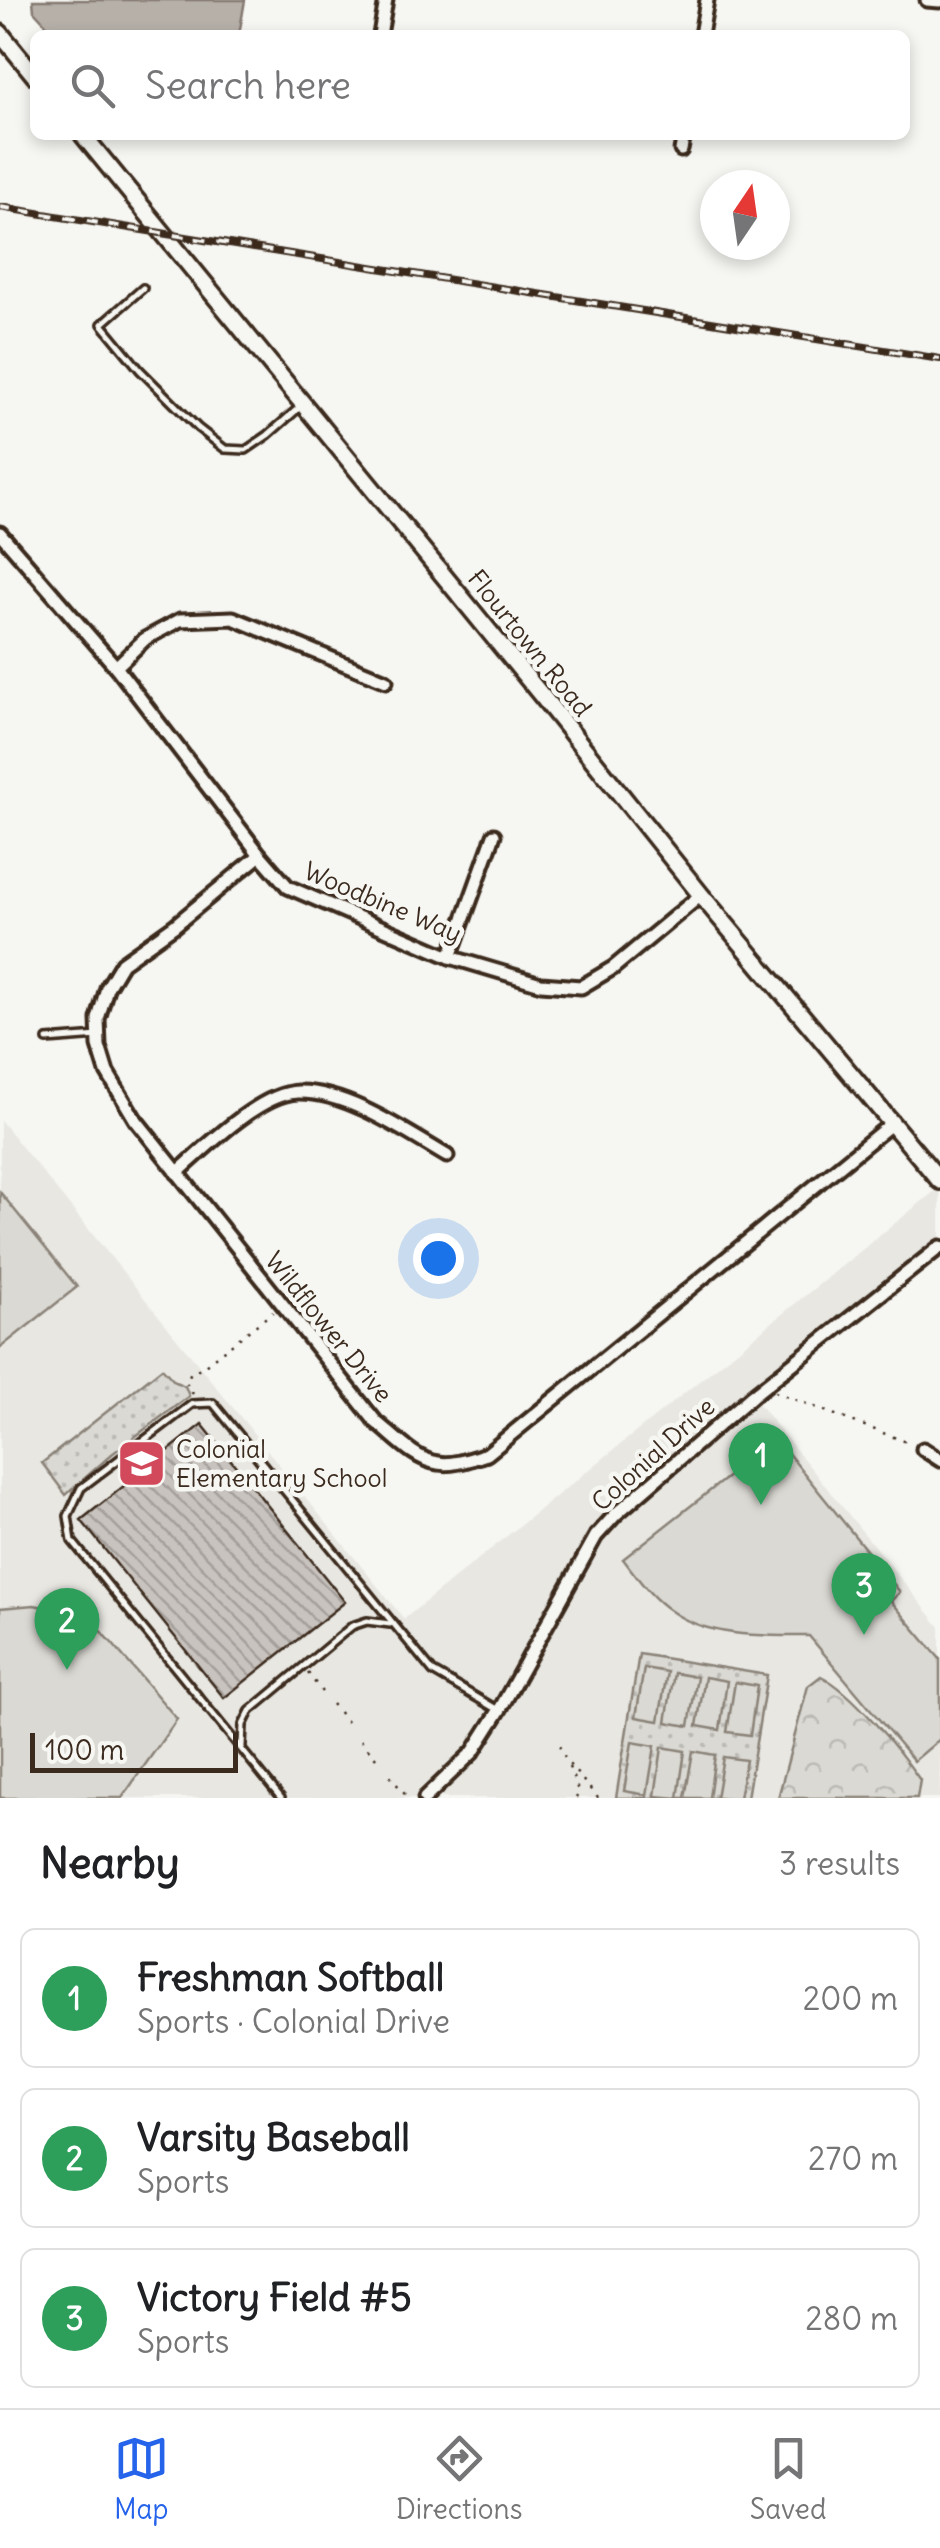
<!DOCTYPE html>
<html lang="en">
<head>
<meta charset="utf-8">
<style>
  :root { --surface:#fff; --page:#f6f6f6; --text:#202124; --muted:#757577; --line:#e0e0e0; --accent:#2563eb }
  body { margin:0; font-family:Delius,sans-serif; background:var(--page); color:var(--text) }
  .compass { position:absolute; left:700px; top:170px; width:90px; height:90px; border-radius:50%; background:var(--surface); box-shadow:0 5px 15px #0003; rotate:13deg }
  .scale { position:absolute; left:30px; bottom:25px; width:208px; box-sizing:border-box; padding-left:10px; border:5px solid #3b2a1e; border-top:0; font-size:28px; line-height:35px; white-space:nowrap; color:#3b2a1e; -webkit-text-stroke:8px #f6f6f2; paint-order:stroke }
  .you { position:absolute; left:438px; top:1258px; width:35px; height:35px; margin:-25px; border:8px solid #fff; border-radius:50%; background:#1a73e8; box-shadow:0 0 0 15px #1a73e833 }
  .badge { display:grid; place-items:center; width:65px; height:65px; border-radius:50%; background:var(--accent); color:#fff; font-size:32px; font-weight:700 }
  .pin { position:absolute; translate:-50% -82px; filter:drop-shadow(0 2px 5px #0008) }
  .pin::after { content:''; position:absolute; top:52px; width:35px; height:30px; background:inherit; clip-path:polygon(0 0,100% 0,50% 100%) }
  .list { margin:0; padding:0; list-style:none }
  h2 { display:flex; justify-content:space-between; align-items:center; height:130px; margin:0; padding:0 40px; font-size:42px }
  h2 small { font-size:32px; font-weight:400; color:var(--muted) }
  .list li { display:grid; grid-template-columns:65px 1fr auto; gap:30px; align-items:center; box-sizing:border-box; height:140px; margin:0 20px 20px; padding:0 20px; border:2px solid var(--line); border-radius:15px }
  .list b { display:block; font-size:38px; white-space:nowrap }
  .list p { margin:0; font-size:32px; white-space:nowrap; color:var(--muted) }
  .list em { font-size:32px; font-style:normal; color:var(--muted) }
  .icon { flex:none; width:55px; height:55px; fill:none; stroke:currentColor; stroke-width:2; stroke-linecap:round; stroke-linejoin:round }
  .map { position:relative; flex:none; width:940px; height:1798px; overflow:hidden }
  .search { position:absolute; background:var(--surface); box-shadow:0 5px 15px #0003; left:30px; right:30px; top:30px; height:110px; display:flex; align-items:center; gap:25px; box-sizing:border-box; padding:0 35px; border-radius:15px; color:var(--muted); font-size:38px }
  .sheet { height:610px; background:var(--surface) }
  nav { display:flex; justify-content:space-around; align-items:center; box-sizing:border-box; height:140px; border-top:2px solid var(--line); background:var(--surface); font-size:28px; color:var(--muted) }
  nav a { display:grid; justify-items:center; gap:5px }
  nav .on { color:var(--accent) }
  .map>svg:first-child { display:block }
  .built { fill:#e8e7e2 }
  .green { fill:url(#green-dots); stroke:#8a8278; stroke-width:2.5 }
  .forest { fill:url(#forest-crowns); stroke:#8a8278; stroke-width:2.5 }
  .pitch { fill:#dad9d3; stroke:#8a8278; stroke-width:2.5 }
  .water { fill:#b6b0a9; stroke:#857a71; stroke-width:2.5 }
  .building { fill:url(#building-back-hatch); stroke:#3b2a1e; stroke-width:2.5 }
  .lines { fill:none; stroke-linecap:round; stroke-linejoin:round }
  .service-casing { stroke:#3b2a1e; stroke-width:12 }
  .minor-casing { stroke:#3b2a1e; stroke-width:19 }
  .secondary-casing { stroke:#3b2a1e; stroke-width:22 }
  .path { stroke:#3b2a1e; stroke-width:2.5; stroke-dasharray:2.5 8; stroke-linecap:butt }
  .service { stroke:#f6f6f2; stroke-width:5 }
  .minor { stroke:#f6f6f2; stroke-width:11 }
  .secondary { stroke:#f6f6f2; stroke-width:15 }
  .rail-casing { stroke:#3b2a1e; stroke-width:8 }
  .rail { stroke:#f6f6f2; stroke-width:4; stroke-dasharray:11; stroke-linecap:butt }
  .labels { text-anchor:middle; stroke-width:9; stroke-linejoin:round; paint-order:stroke }
  .street-label { font-size:25px; fill:#3b2a1e; stroke:#f6f6f2 }
  .poi-label { font-size:25px; fill:#3b2a1e; stroke:#f6f6f2; text-anchor:start }
</style>
</head>
<body>
<div class="map">
<svg width="940" height="1798" viewBox="0 0 940 1798">
  <defs>
    <pattern id="green-dots" width="8" height="8" patternUnits="userSpaceOnUse" patternTransform="scale(2.5)"><rect width="8" height="8" fill="#dad9d3"/><path d="M2 2h.1M6 6h.1" fill="none" stroke="#bcbab5" stroke-width="1.8" stroke-linecap="round"/></pattern>
    <pattern id="forest-crowns" width="20" height="18" patternUnits="userSpaceOnUse" patternTransform="scale(2.5)"><rect width="20" height="18" fill="#dad9d3"/><path d="M2 6a3 3 0 1 1 6 0M12 15a3 3 0 1 1 6 0" fill="none" stroke="#bcbab5"/></pattern>
    <pattern id="building-back-hatch" width="6" height="6" patternUnits="userSpaceOnUse" patternTransform="scale(2.5)"><rect width="6" height="6" fill="#c8c3be"/><path d="M-1 5l2 2M0 0l6 6M5-1l2 2" fill="none" stroke="#a49f9a"/></pattern>
  </defs>
  <rect width="100%" height="100%" fill="#f6f6f2"/>
  <filter id="ink" filterUnits="userSpaceOnUse"><feTurbulence type="fractalNoise" baseFrequency=".01" numOctaves="2"/><feDisplacementMap in="SourceGraphic" scale="20" xChannelSelector="R" yChannelSelector="G"/><feConvolveMatrix kernelMatrix="1 2 1 2 8 2 1 2 1" color-interpolation-filters="sRGB"/></filter>
  <g filter="url(#ink)">
    <polygon class="built" points="0,1120 404,1619 940,1187 940,1247 753,1397 940,1627 940,1798 0,1798"/>
    <g class="green">
      <polygon points="162,1368 175,1382 185,1386 189,1396 112,1454 66,1495 42,1463"/>
      <polygon points="639,1654 767,1675 747,1798 616,1798"/>
    </g>
    <path class="forest" d="M821,1676c32,16 78,74 99,104l-3,18h-139l30,-112z"/>
    <g class="pitch">
      <polygon points="0,1192 77,1287 0,1348"/>
      <path d="M767,1446h13l7,6 113,140 -9,9 49,58v80l-26,22 -105,-125c-43,0 -101,2 -138,-25 -20,-13 -34,-34 -48,-52z"/>
      <polygon points="34,1605 79,1614 93,1621 177,1719 122,1798 0,1798 0,1608"/>
      <polygon points="644,1668 667,1672 659,1721 636,1717"/>
      <polygon points="674,1673 697,1677 689,1726 666,1722"/>
      <polygon points="705,1677 727,1681 720,1730 697,1726"/>
      <polygon points="735,1682 757,1686 750,1735 727,1732"/>
      <polygon points="632,1742 655,1746 647,1795 624,1791"/>
      <polygon points="662,1747 685,1751 678,1798 655,1796"/>
      <polygon points="693,1751 715,1755 709,1798 685,1798"/>
      <polygon points="723,1757 746,1760 739,1798 716,1798"/>
    </g>
    <polygon class="water" points="33,0 245,0 239,35 56,35 34,11"/>
    <polygon class="building" points="202,1424 345,1602 224,1698 81,1520"/>
    <g class="lines">
      <defs>
        <g id="service">
          <polyline points="143,288 102,324 140,370 198,428 225,449 246,450 268,435 301,406"/>
          <polyline points="47,1040 99,1036"/>
          <polyline points="242,1746 243,1725 250,1711 352,1626 367,1621 390,1624"/>
          <polyline points="281,1798 72,1541 68,1516 81,1488 192,1404 213,1403 433,1672 498,1710"/>
        </g>
        <g id="minor">
          <polyline points="927,0 940,1"/>
          <polyline points="380,35 386,0"/>
          <polyline points="701,35 707,0"/>
          <polyline points="681,150 684,135"/>
          <polyline points="0,533 116,667 260,855 288,887 450,957 541,984 581,987 613,968 701,895"/>
          <polyline points="116,667 145,639 180,620 233,618 386,681"/>
          <path d="M260,855l-86,71 -52,37 -15,25 -9,31 1,27 8,26 28,47 241,303c18,14 39,38 62,41 16,3 35,-5 49,-9l404,-330"/>
          <polyline points="450,957 494,835"/>
          <path d="M177,1173c28,-25 83,-80 121,-81 49,-1 108,40 149,64"/>
          <polyline points="923,1449 940,1460"/>
          <polyline points="425,1798 473,1752 499,1711 596,1536 616,1514 752,1396 940,1247"/>
        </g>
        <g id="secondary">
          <polyline points="0,33 35,76"/>
          <polyline points="83,135 542,696 701,895 940,1181"/>
        </g>
      </defs>
      <use href="#service" class="service-casing"/>
      <use href="#minor" class="minor-casing"/>
      <use href="#secondary" class="secondary-casing"/>
      <g class="path">
        <polyline points="775,1392 912,1444"/>
        <polyline points="193,1394 186,1382 191,1372 201,1368 273,1312"/>
        <polyline points="308,1673 322,1692"/>
        <polyline points="332,1704 352,1728"/>
        <polyline points="361,1740 381,1764"/>
        <polyline points="559,1746 568,1763 598,1798"/>
        <polyline points="569,1767 579,1793 576,1798"/>
        <polyline points="390,1776 408,1798"/>
      </g>
      <use href="#service" class="service"/>
      <use href="#minor" class="minor"/>
      <use href="#secondary" class="secondary"/>
      <defs>
        <polyline id="rail" points="0,207 940,359"/>
      </defs>
      <use href="#rail" class="rail-casing"/>
      <use href="#rail" class="rail"/>
    </g>
  </g>
  <defs>
    <symbol id="school-square" viewBox="-11 -11 22 22"><rect x="-9" y="-9" width="18" height="18" rx="4" fill="#d1495b" stroke="#f6f6f2"/><path d="M0-5L7-2L0 1L-7-2ZM-4 1L0 2.5L4 1V4Q0 6-4 4Z" fill="#fff"/></symbol>
  </defs>
  <g fill-rule="evenodd">
    <use href="#school-square" x="114" y="1436" width="55" height="55"/>
  </g>
  <g class="labels">
    <g class="street-label">
      <text transform="translate(530 643) rotate(51)" y="9">Flourtown Road</text>
      <text transform="translate(383 902) rotate(23)" y="9">Woodbine Way</text>
      <text transform="translate(329 1327) rotate(51)" y="9">Wildflower Drive</text>
      <text transform="translate(653 1454) rotate(-42)" y="9">Colonial Drive</text>
    </g>
    <g class="poi-label">
      <text x="176" y="1458">Colonial<tspan x="176" dy="29">Elementary School</tspan></text>
    </g>
  </g>
</svg>
<svg class="compass" viewBox="-18 -18 36 36"><path d="M0-13l5 13h-10z" fill="#e53935"/><path d="M0 13l5-13h-10z" fill="#757577"/></svg>
<div class="scale">100 m</div>
<div class="you"></div>
<div class="pin badge" style="left:761px;top:1505px;background:#2e9e5b">1</div>
<div class="pin badge" style="left:67px;top:1670px;background:#2e9e5b">2</div>
<div class="pin badge" style="left:864px;top:1635px;background:#2e9e5b">3</div>
<div class="search"><svg class="icon" aria-label="search" viewBox="0 0 24 24"><circle cx="10" cy="10" r="6"/><path d="M15 15l6 6"/></svg>Search here</div>
</div>
<section class="sheet">
<h2>Nearby<small>3 results</small></h2>
<ul class="list">
<li><span class="badge" style="background:#2e9e5b">1</span><div><b>Freshman Softball</b><p>Sports · Colonial Drive</p></div><em>200 m</em></li>
<li><span class="badge" style="background:#2e9e5b">2</span><div><b>Varsity Baseball</b><p>Sports</p></div><em>270 m</em></li>
<li><span class="badge" style="background:#2e9e5b">3</span><div><b>Victory Field #5</b><p>Sports</p></div><em>280 m</em></li>
</ul>
</section>
<nav>
<a class="on"><svg class="icon" aria-label="map" viewBox="0 0 24 24"><path d="M3 6l6-2 6 2 6-2v14l-6 2-6-2-6 2zM9 4v14M15 6v14"/></svg>Map</a>
<a><svg class="icon" aria-label="directions" viewBox="0 0 24 24"><path d="M12 3l9 9-9 9-9-9zM9 14v-3h6M13 9l2 2-2 2"/></svg>Directions</a>
<a><svg class="icon" aria-label="saved" viewBox="0 0 24 24"><path d="M7 4h10v16l-5-4-5 4z"/></svg>Saved</a>
</nav>
</body>
</html>
